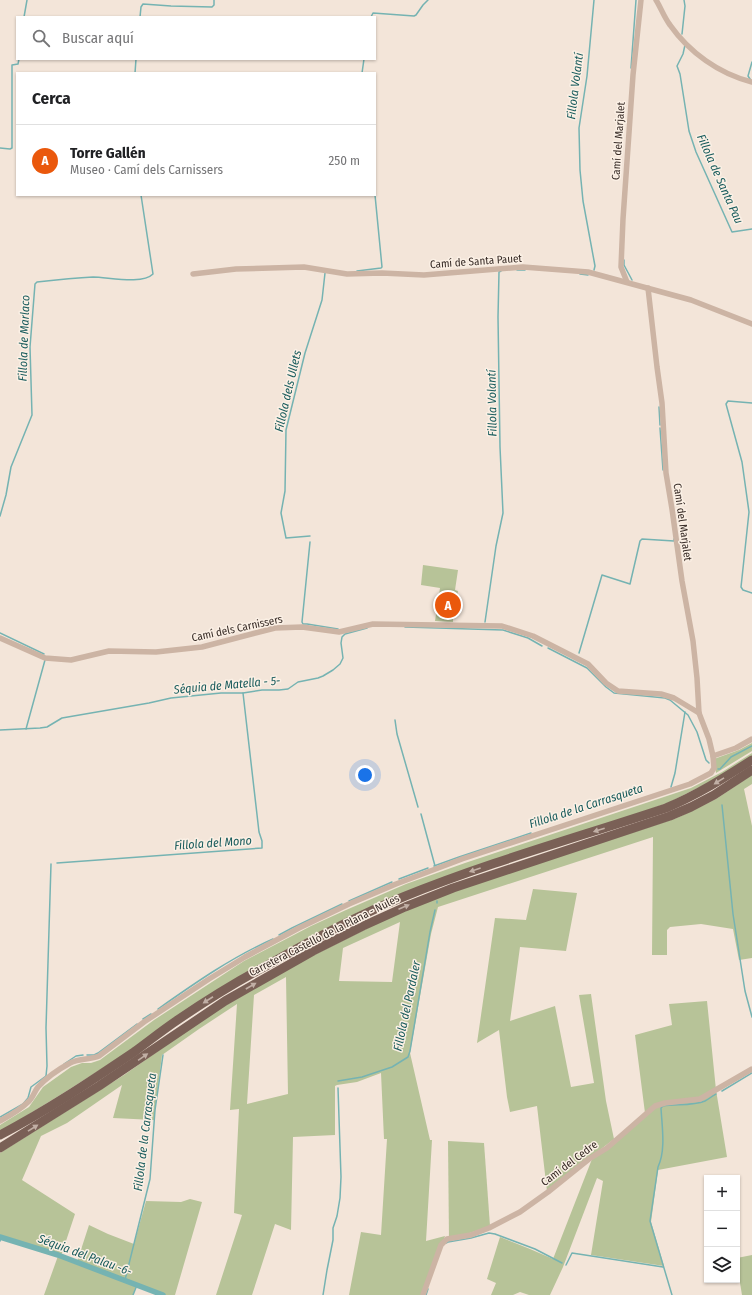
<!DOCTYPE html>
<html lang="es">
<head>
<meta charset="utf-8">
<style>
  :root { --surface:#fff; --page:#f2f2f2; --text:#202124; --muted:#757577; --line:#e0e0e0; --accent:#ea580c }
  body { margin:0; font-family:"Fira Sans Condensed",sans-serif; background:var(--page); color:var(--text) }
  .controls { position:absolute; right:12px; bottom:12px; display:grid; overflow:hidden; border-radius:0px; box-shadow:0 1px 3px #0004 }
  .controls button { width:36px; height:36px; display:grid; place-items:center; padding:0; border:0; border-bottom:1px solid var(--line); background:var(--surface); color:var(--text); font:20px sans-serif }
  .you { position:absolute; left:365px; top:775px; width:14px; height:14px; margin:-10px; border:3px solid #fff; border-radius:50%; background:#1a73e8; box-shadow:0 0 0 6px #1a73e833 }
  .badge { display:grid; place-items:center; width:26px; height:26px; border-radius:50%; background:var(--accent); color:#fff; font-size:13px; font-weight:700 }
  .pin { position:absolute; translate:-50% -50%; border:2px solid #fff; box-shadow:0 1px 4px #0006 }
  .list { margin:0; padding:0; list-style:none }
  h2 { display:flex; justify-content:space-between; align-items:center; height:52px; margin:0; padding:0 16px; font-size:17px }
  h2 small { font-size:13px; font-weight:400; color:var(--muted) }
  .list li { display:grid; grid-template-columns:26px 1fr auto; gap:12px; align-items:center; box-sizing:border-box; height:72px; padding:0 16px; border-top:1px solid var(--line) }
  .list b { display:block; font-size:15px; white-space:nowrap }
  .list p { margin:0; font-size:13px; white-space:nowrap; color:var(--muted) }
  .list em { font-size:13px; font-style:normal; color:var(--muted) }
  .icon { flex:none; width:22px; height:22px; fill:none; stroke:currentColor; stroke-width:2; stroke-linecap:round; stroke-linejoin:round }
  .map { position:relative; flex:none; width:752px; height:1295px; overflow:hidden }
  .search { position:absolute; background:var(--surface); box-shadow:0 1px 3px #0004; left:16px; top:16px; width:360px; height:44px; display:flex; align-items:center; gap:10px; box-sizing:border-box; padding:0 14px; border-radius:0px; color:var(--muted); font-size:15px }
  .panel { position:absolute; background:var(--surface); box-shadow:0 1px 3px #0004; left:16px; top:72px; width:360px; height:124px; border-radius:0px }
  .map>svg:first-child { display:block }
  .green { fill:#b7c398; fill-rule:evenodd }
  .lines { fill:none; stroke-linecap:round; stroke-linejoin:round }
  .stream { stroke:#75b3b2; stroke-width:1.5 }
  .canal { stroke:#75b3b2; stroke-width:5.5 }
  .street { stroke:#ccb4a4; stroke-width:5.5 }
  .primary { stroke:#7a6056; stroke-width:9 }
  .oneway { fill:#c1afa5 }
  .labels { text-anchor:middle; stroke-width:3; stroke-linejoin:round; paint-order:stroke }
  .street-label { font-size:11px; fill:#372b26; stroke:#fbf0e5 }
  .water-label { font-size:12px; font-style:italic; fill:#185b5c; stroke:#fbf0e5 }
</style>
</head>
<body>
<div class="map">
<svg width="752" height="1295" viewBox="0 0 752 1295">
  <rect width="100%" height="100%" fill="#f3e5d9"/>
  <g class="green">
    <polygon points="423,565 458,570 455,590 458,591 456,601 446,600 443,617 453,619 453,622 435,621 440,588 421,585"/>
    <polygon points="752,743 752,751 716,773 714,759 739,750"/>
    <polygon points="752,753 752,757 723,775 670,802 356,915 117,1059 65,1092 0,1132 0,1125 29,1107 43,1087 71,1067 82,1063 91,1063 100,1060 154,1020 244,961 311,926 346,910 406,884 465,863 691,788 722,772"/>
    <path d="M752,775v9l-8,5 8,37v132l-13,2 -6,-31 -32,-5 -31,3 -3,3v25h-15l1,-118 -215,70 -7,27 -21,119 20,87h2l-6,101 19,-5 -20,59h-76l12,-63 20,3 6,-96h-3l-3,-66 -24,9 -20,3 -2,1v49l-42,2 -2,93 -16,-6 -23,71h-36l26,-80 -8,-2 5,-104 -9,1 7,-106 -38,25 -37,26 -8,65 -41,-2 9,-33 -55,38 -26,13 -19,44 53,34 -14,42 16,6 12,-37 19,9 26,10 12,-43 35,1 9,-3 12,3 -27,93h-16l-23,-9 -3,9h-89l14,-39 -58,-19v-84l124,-78 90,-63 92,-53 68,-34 24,-11 70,-28 209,-68 39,-19zM400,922l-8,60 -53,-1 4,-33zM286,977l2,117 -41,10 7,-109z"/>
    <polygon points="533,889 577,893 566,951 520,947 510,1021 555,1006 571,1087 594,1083 579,995 591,994 606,1101 614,1139 547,1191 537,1106 510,1112 507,1097 499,1030 477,1043 495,918 526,920"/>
    <polygon points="707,1001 716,1090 727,1157 658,1170 651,1222 664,1266 591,1255 603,1181 597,1178 563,1267 550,1295 529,1295 520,1292 513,1295 491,1295 496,1283 487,1279 500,1237 530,1249 553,1259 592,1159 645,1113 635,1035 672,1025 669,1004"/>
    <polygon points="448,1141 484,1143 490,1226 449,1240"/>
    <polygon points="752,1255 752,1295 742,1295 737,1265 737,1258"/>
  </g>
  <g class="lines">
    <g class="stream">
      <polyline points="24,17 27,0"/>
      <polyline points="140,17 141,7 143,4 171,6 212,7 214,5 214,0"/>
      <polyline points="371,17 373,13 414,16 416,15 423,5 428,0"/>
      <polyline points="682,34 685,6 684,0"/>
      <polyline points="685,45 683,54 677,66 680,74 689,131 696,152 732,232 752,229"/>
      <polyline points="631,68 636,0"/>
      <polyline points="135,73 136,59"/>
      <polyline points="362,73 364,59"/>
      <polyline points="750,79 748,76 752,62"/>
      <polyline points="0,148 10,149 12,148 12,65 18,64 19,59"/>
      <polyline points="624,260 624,265 632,280"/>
      <polyline points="517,270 525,270"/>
      <polyline points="594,270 595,266 583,201 580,170 579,128 587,76 594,0"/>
      <polyline points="357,271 381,268 382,267 375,195"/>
      <polyline points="580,274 588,275"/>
      <polyline points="752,403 728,401 726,404 742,462 749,512 741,587 743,590 752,593"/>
      <polyline points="659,407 660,425"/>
      <polyline points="660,428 663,470"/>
      <path d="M0,516l6,-21 5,-28 21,-52 -2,-68 5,-63 2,-2c18,-2 37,-4 56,-5 15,0 49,8 60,-3l-12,-79"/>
      <polyline points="310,536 286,538 281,513 285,491 286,430 305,353 322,300 325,273"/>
      <polyline points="310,542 302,622 303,624 307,624 338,629"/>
      <polyline points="485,622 496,546 503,513 500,447 498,317 499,272 501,271"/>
      <polyline points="405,627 503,630 528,638 542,646"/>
      <polyline points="0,633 44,654"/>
      <polyline points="548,648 587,668 606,687 614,693 665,698 670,700 688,715 697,732 706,760 709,763"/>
      <polyline points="579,653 602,575 630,584 640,541 642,539 674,541 674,539"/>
      <polyline points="395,720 397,734 418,807"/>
      <polyline points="26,729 45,660"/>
      <polyline points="0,730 40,728 47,727 62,718 149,703 171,698 221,693 243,693 262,690 279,690 288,689 298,682 318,678 323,676 333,670 340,664 343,658 341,643 342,637 345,634 367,628"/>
      <polyline points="718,769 720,769 731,757 752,746"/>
      <polyline points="671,787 675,773 685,712"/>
      <polyline points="722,805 733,914 745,991 752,1017"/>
      <polyline points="421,814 435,866"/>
      <polyline points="57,863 262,848 262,841 259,832 243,693"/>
      <polyline points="434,866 459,857 531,833"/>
      <polyline points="399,879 428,868"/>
      <polyline points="349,901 392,882"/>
      <polyline points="437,903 437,901"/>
      <polyline points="279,935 292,928 342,904"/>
      <path d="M158,1009c37,-26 74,-52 115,-70"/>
      <polyline points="143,1019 151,1014"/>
      <polyline points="87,1055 94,1055 98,1053 137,1024"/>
      <polyline points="64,1064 76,1056 83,1055"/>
      <polyline points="46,1076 47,1066 46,1028 51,864"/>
      <polyline points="338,1081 362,1077 392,1067 408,1057 410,1051 430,932 435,910"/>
      <polyline points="722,1091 752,1073"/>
      <polyline points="0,1117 23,1104 28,1098 31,1087 46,1076"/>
      <polyline points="0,1241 1,1237"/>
      <polyline points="446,1243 448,1242 471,1238 489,1233 495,1234 535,1249 562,1263"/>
      <polyline points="566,1265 572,1253 663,1267"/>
      <polyline points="125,1280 150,1179 155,1110 163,1055"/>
      <polyline points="133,1295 137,1285"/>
      <polyline points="323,1295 327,1270 333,1240 333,1228 337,1216 340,1198 341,1177 338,1088"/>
      <polyline points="426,1295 428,1289"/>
      <path d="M672,1295l-22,-74 8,-54c8,-17 4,-40 3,-59l2,-2c13,-2 30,0 42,-5 4,-2 7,-5 11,-7"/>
    </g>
    <polyline class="canal" points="0,1237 58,1255 163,1295"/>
    <g class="street">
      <path d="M656,0c5,8 8,17 14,25 19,27 49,49 82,57"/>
      <polyline points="193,274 236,269 304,267 347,274 382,273 424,275 523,267 588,272 691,300 752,324"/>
      <polyline points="627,282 621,267 623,219 633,75 641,0"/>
      <polyline points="0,638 45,658 71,660 109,651 156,652 202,647 275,628 302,627 339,632 373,624 502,626 533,636 588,664 606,683 618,691 661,694 674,698 699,713"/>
      <polyline points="713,756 736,748 752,739"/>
      <path d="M0,1121c9,-5 20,-11 28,-19 5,-4 6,-10 10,-15 8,-9 21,-18 32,-24 10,-5 20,-3 29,-7l45,-34 65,-43 36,-22 54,-29 50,-24 47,-20 66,-25 228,-75 21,-11 3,-5 -1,-12 -4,-17 -10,-26 -2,-35 -4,-37 -11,-60 -10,-72 -6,-36 -4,-70 -5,-36 -9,-79"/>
      <polyline points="423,1295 441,1245 447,1239 471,1235 489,1228 520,1212 548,1192 589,1159 607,1148 655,1106 665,1103 700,1099 752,1069"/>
    </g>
    <g class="primary">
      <path d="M0,1135c46,-24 91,-54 134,-83 15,-11 30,-23 45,-33 28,-19 57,-37 87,-53 44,-25 90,-50 137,-69 86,-35 176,-60 263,-89 31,-13 58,-30 86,-48"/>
      <polyline points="0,1148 99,1086 225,1001 313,951 363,926 405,907 453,888 670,816 691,807 714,795 752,770"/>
    </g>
  </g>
  <defs><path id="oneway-solid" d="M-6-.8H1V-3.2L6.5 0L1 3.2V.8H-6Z"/></defs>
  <g class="oneway">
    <use href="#oneway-solid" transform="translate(719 781) rotate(148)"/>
    <use href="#oneway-solid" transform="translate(599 830) rotate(162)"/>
    <use href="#oneway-solid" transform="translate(475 870) rotate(161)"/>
    <use href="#oneway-solid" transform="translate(404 907) rotate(-23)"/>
    <use href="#oneway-solid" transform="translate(251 986) rotate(-30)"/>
    <use href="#oneway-solid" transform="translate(208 1000) rotate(147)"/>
    <use href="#oneway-solid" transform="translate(143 1057) rotate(-35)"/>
    <use href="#oneway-solid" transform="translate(33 1128) rotate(-32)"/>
  </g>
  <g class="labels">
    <g class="street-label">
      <text transform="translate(618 141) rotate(-86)" y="4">Camí del Marjalet</text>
      <text transform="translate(476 261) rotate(-4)" y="4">Camí de Santa Pauet</text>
      <text transform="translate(683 522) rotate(82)" y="4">Camí del Marjalet</text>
      <text transform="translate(237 628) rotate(-12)" y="4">Camí dels Carnissers</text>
      <text transform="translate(324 935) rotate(-27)" y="4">Carretera Castelló de la Plana - Nules</text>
      <text transform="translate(569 1163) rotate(-37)" y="4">Camí del Cedre</text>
    </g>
    <g class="water-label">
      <text transform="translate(575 86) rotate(-83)" y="4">Fillola Volantí</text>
      <text transform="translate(720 179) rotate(66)" y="4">Fillola de Santa Pau</text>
      <text transform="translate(24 338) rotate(-88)" y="4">Fillola de Marlaco</text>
      <text transform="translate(288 391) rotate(-77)" y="4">Fillola dels Ullets</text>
      <text transform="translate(492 403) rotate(-91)" y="4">Fillola Volantí</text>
      <text transform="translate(227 685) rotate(-5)" y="4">Séquia de Matella - 5-</text>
      <text transform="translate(586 806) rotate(-18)" y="4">Fillola de la Carrasqueta</text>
      <text transform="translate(213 843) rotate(-4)" y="4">Fillola del Mono</text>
      <text transform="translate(407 1006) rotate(-78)" y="4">Fillola del Pardaler</text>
      <text transform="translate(145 1132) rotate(-83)" y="4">Fillola de la Carrasqueta</text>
      <text transform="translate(85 1255) rotate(20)" y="4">Séquia del Palau -6-</text>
    </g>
  </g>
</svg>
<div class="controls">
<button>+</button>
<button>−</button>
<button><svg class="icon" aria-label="layers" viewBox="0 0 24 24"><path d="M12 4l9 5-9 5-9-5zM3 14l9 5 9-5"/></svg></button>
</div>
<div class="you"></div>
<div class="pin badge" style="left:448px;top:605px">A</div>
<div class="search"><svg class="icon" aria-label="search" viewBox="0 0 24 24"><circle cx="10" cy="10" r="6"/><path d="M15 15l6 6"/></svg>Buscar aquí</div>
<section class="panel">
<h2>Cerca<small></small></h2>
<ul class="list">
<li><span class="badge">A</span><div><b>Torre Gallén</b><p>Museo · Camí dels Carnissers</p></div><em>250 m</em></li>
</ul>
</section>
</div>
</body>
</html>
